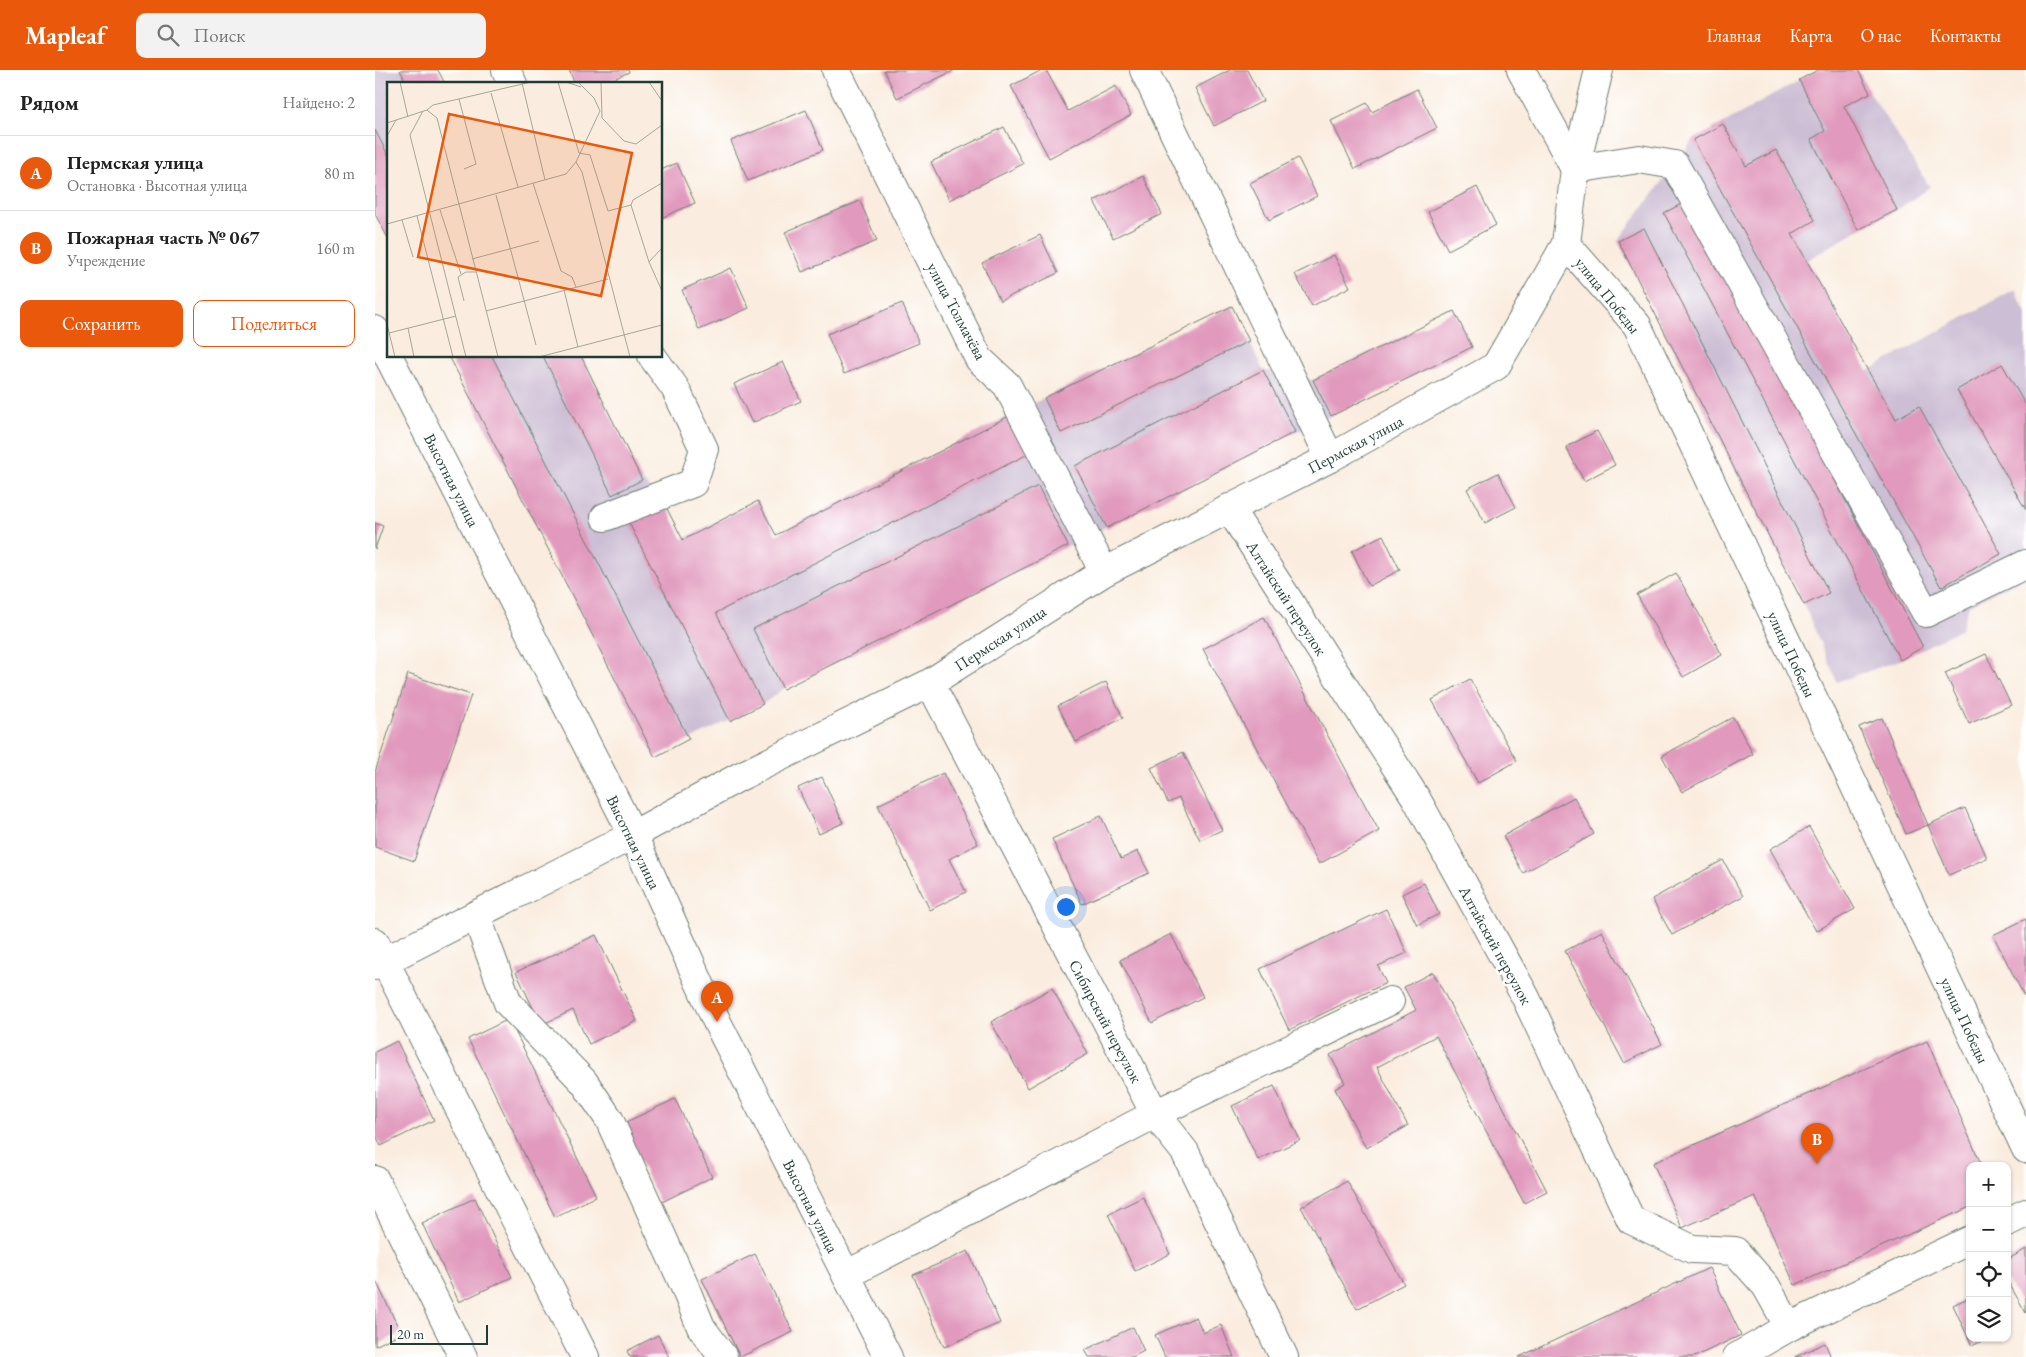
<!DOCTYPE html>
<html lang="ru">
<head>
<meta charset="utf-8">
<style>
  :root { --surface:#fff; --page:#f2f2f2; --text:#222; --muted:#767676; --line:#e0e0e0; --accent:#ea580c }
  body { margin:0; font-family:"EB Garamond",serif; background:var(--page); color:var(--text) }
  .controls { position:absolute; right:15px; bottom:15px; display:grid; overflow:hidden; border-radius:10px; box-shadow:0 1px 4px #0004 }
  .controls button { width:45px; height:45px; display:grid; place-items:center; padding:0; border:0; border-bottom:1px solid var(--line); background:var(--surface); color:var(--text); font:25px sans-serif }
  .scale { position:absolute; left:15px; bottom:12px; width:98px; box-sizing:border-box; padding-left:5px; border:2px solid #1f3d34; border-top:0; font-size:14px; line-height:18px; white-space:nowrap; color:#1f3d34; -webkit-text-stroke:4px #fff; paint-order:stroke }
  .you { position:absolute; left:690px; top:836px; width:18px; height:18px; margin:-12px; border:4px solid #fff; border-radius:50%; background:#1a73e8; box-shadow:0 0 0 8px #1a73e833 }
  .badge { display:grid; place-items:center; width:32px; height:32px; border-radius:50%; background:var(--accent); color:#fff; font-size:16px; font-weight:700 }
  .pin { position:absolute; translate:-50% -41px; filter:drop-shadow(0 1px 2px #0008) }
  .pin::after { content:''; position:absolute; top:26px; width:18px; height:15px; background:inherit; clip-path:polygon(0 0,100% 0,50% 100%) }
  .list { margin:0; padding:0; list-style:none }
  h2 { display:flex; justify-content:space-between; align-items:center; height:65px; margin:0; padding:0 20px; font-size:21px }
  h2 small { font-size:16px; font-weight:400; color:var(--muted) }
  .list li { display:grid; grid-template-columns:32px 1fr auto; gap:15px; align-items:center; box-sizing:border-box; height:75px; padding:0 20px; border-top:1px solid var(--line) }
  .list b { display:block; font-size:19px; white-space:nowrap }
  .list p { margin:0; font-size:16px; white-space:nowrap; color:var(--muted) }
  .list em { font-size:16px; font-style:normal; color:var(--muted) }
  .actions { display:flex; gap:10px; padding:15px 20px }
  .actions a { flex:1; padding:11px 0; border:1px solid var(--accent); border-radius:10px; text-align:center; font-size:18px; color:var(--accent) }
  .actions .main { background:var(--accent); color:#fff }
  .icon { flex:none; width:28px; height:28px; fill:none; stroke:currentColor; stroke-width:2; stroke-linecap:round; stroke-linejoin:round }
  .map { position:relative; flex:none; width:1651px; height:1287px; overflow:hidden }
  header { display:flex; align-items:center; gap:30px; box-sizing:border-box; height:70px; padding:0 25px; background:var(--accent); color:#fff }
  header strong { font-size:24px }
  nav { display:flex; gap:28px; margin-inline-start:auto; font-size:18px }
  .search { width:350px; height:45px; background:var(--page); display:flex; align-items:center; gap:12px; box-sizing:border-box; padding:0 18px; border-radius:10px; color:var(--muted); font-size:19px }
  main { display:flex }
  aside { flex:1; background:var(--surface) }
  .map>svg:first-child { display:block }
  .industrial { fill:#ccbed4 }
  .building { fill:#e19abd }
  .lines { fill:none; stroke-linecap:round; stroke-linejoin:round }
  .minor-casing { stroke:#6c7b70; stroke-width:30 }
  .minor { stroke:#fff; stroke-width:28 }
  .labels { text-anchor:middle; stroke-width:5; stroke-linejoin:round; paint-order:stroke }
  .street-label { font-size:16px; fill:#1f3d34; stroke:#fff }
  .inset-road { fill:none; stroke:#a2a79b; stroke-width:1 }
  .view { fill:#e8590c; fill-opacity:0.15; stroke:#e8590c; stroke-width:2.5 }
  .inset-edge { fill:none; stroke:#1f3d34; stroke-width:2.5 }
</style>
</head>
<body>
<header>
<strong>Mapleaf</strong>
<div class="search"><svg class="icon" aria-label="search" viewBox="0 0 24 24"><circle cx="10" cy="10" r="6"/><path d="M15 15l6 6"/></svg>Поиск</div>
<nav><a>Главная</a><a>Карта</a><a>О нас</a><a>Контакты</a></nav>
</header>
<main>
<aside>
<h2>Рядом<small>Найдено: 2</small></h2>
<ul class="list">
<li><span class="badge">A</span><div><b>Пермская улица</b><p>Остановка · Высотная улица</p></div><em>80 m</em></li>
<li><span class="badge">B</span><div><b>Пожарная часть № 067</b><p>Учреждение</p></div><em>160 m</em></li>
</ul>
<div class="actions"><a class="main">Сохранить</a><a>Поделиться</a></div>
</aside>
<div class="map">
<svg width="1651" height="1287" viewBox="0 0 1651 1287">
  <rect width="100%" height="100%" fill="#fff"/>
  <filter id="ink" filterUnits="userSpaceOnUse"><feTurbulence type="fractalNoise" baseFrequency=".02" numOctaves="2"/><feDisplacementMap in="SourceGraphic" scale="10" xChannelSelector="R" yChannelSelector="G"/><feConvolveMatrix kernelMatrix="1 2 1 2 8 2 1 2 1" color-interpolation-filters="sRGB"/></filter>
  <filter id="wash" filterUnits="userSpaceOnUse"><feTurbulence type="fractalNoise" baseFrequency=".0096" numOctaves="4" result="noise"/><feDisplacementMap in="SourceGraphic" scale="20" xChannelSelector="R" yChannelSelector="G"/><feGaussianBlur stdDeviation="1.12" result="paint"/><feColorMatrix in="noise" values="0 0 0 0 0 0 0 0 0 0 0 0 0 0 0 0 0 1.4 0 .05"/><feComposite in="paint" operator="in"/></filter>
  <g filter="url(#wash)">
    <rect width="100%" height="100%" fill="#faeddf"/>
    <g class="industrial">
      <polygon points="0,0 63,0 70,14 14,14 14,170 0,144"/>
      <polygon points="1443,0 1483,0 1495,23 1555,117 1522,140 1483,160 1432,190 1493,301 1640,219 1651,244 1651,507 1594,535 1586,559 1525,590 1462,612 1429,535 1243,171 1318,70"/>
      <polygon points="857,236 888,300 938,310 1079,241 1097,277 956,346 920,362 408,619 388,634 280,687 74,286 206,286 267,410 289,433 308,469 383,431 401,465 669,328"/>
    </g>
    <g id="blocks">
      <g class="building">
        <polygon points="25,0 63,0 70,14 32,14"/>
        <polygon points="194,0 253,0 254,2 228,14 200,14"/>
        <polygon points="509,0 580,0 522,28"/>
        <polygon points="667,0 671,0 693,41 741,16 756,45 674,88 636,16"/>
        <polygon points="855,0 872,0 888,31 839,56 820,18"/>
        <polygon points="1443,0 1483,0 1495,23 1469,36 1522,140 1483,160 1436,69 1450,61 1424,10"/>
        <polygon points="1042,19 1062,58 980,99 956,51 992,33 997,42"/>
        <polygon points="431,40 448,80 373,111 356,71"/>
        <polygon points="1348,54 1371,96 1401,80 1440,150 1417,164 1493,301 1521,349 1544,336 1626,484 1566,517 1318,70"/>
        <polygon points="629,57 648,94 574,130 556,92"/>
        <polygon points="0,60 14,87 14,170 0,144"/>
        <polygon points="923,88 942,126 894,150 875,113"/>
        <polygon points="302,93 320,133 286,148 286,100"/>
        <polygon points="768,106 787,144 738,168 719,131"/>
        <polygon points="1102,117 1121,155 1073,180 1053,142"/>
        <polygon points="485,131 502,171 427,202 410,162"/>
        <polygon points="1312,131 1548,577 1525,590 1289,143"/>
        <polygon points="1269,158 1454,523 1429,535 1243,171"/>
        <polygon points="665,165 683,203 625,231 607,193"/>
        <polygon points="959,185 975,217 937,236 920,204"/>
        <polygon points="356,198 374,238 324,260 307,220"/>
        <polygon points="527,233 544,273 469,304 452,264"/>
        <polygon points="857,236 874,271 686,363 669,328"/>
        <polygon points="1079,241 1097,277 956,346 938,310"/>
        <polygon points="74,286 117,286 314,669 280,687"/>
        <polygon points="168,286 206,286 267,410 237,425"/>
        <polygon points="408,292 426,331 377,353 359,314"/>
        <polygon points="1627,294 1651,336 1651,440 1582,320"/>
        <polygon points="888,300 920,362 732,458 700,396"/>
        <polygon points="636,345 655,383 341,543 388,634 355,651 253,451 289,433 308,470 383,431 401,465"/>
        <polygon points="1222,361 1240,395 1209,411 1191,377"/>
        <polygon points="1123,403 1141,437 1110,453 1092,419"/>
        <polygon points="663,416 693,476 408,619 378,559"/>
        <polygon points="0,453 8,456 0,479"/>
        <polygon points="1008,465 1025,500 994,516 977,481"/>
        <polygon points="1301,503 1347,585 1308,607 1262,525"/>
        <polygon points="889,547 1004,761 944,794 828,579"/>
        <polygon points="1611,584 1636,635 1594,654 1570,603"/>
        <polygon points="33,604 96,625 39,791 0,777 0,702"/>
        <polygon points="1095,609 1142,691 1103,713 1057,630"/>
        <polygon points="731,612 748,648 701,672 683,636"/>
        <polygon points="1358,647 1378,684 1307,722 1287,686"/>
        <polygon points="1507,648 1553,755 1531,764 1484,657"/>
        <polygon points="808,682 847,760 825,770 804,728 793,733 776,698"/>
        <polygon points="568,703 603,774 574,789 591,822 555,840 503,735"/>
        <polygon points="447,707 468,753 444,764 423,718"/>
        <polygon points="1199,727 1219,764 1148,803 1128,766"/>
        <polygon points="1590,738 1612,788 1574,805 1553,755"/>
        <polygon points="726,746 746,789 763,781 774,803 707,834 677,769"/>
        <polygon points="1434,757 1480,839 1441,861 1395,779"/>
        <polygon points="1348,790 1368,826 1297,865 1277,829"/>
        <polygon points="1049,813 1064,844 1042,855 1027,824"/>
        <polygon points="1011,839 1032,883 1003,896 1011,913 914,960 885,899"/>
        <polygon points="1651,849 1651,925 1649,926 1618,865"/>
        <polygon points="1227,861 1287,974 1249,993 1190,881"/>
        <polygon points="796,864 828,927 777,953 745,890"/>
        <polygon points="221,865 262,951 214,974 198,940 166,955 141,902"/>
        <polygon points="1058,902 1172,1121 1149,1133 1061,966 1002,997 1033,1056 991,1078 960,1019 970,1013 955,985 1041,940 1029,917"/>
        <polygon points="677,918 713,984 653,1018 616,952"/>
        <polygon points="134,949 221,1126 180,1147 93,969"/>
        <polygon points="22,971 59,1050 6,1076 0,1063 0,982"/>
        <polygon points="1552,971 1607,1096 1595,1096 1595,1137 1420,1215 1380,1126 1307,1158 1278,1093"/>
        <polygon points="899,1016 925,1070 883,1090 857,1036"/>
        <polygon points="300,1029 337,1107 285,1133 247,1054"/>
        <polygon points="972,1111 1029,1214 982,1239 926,1137"/>
        <polygon points="768,1127 795,1184 760,1201 733,1144"/>
        <polygon points="100,1128 137,1207 84,1232 47,1153"/>
        <polygon points="1651,1179 1651,1243 1632,1210 1632,1190"/>
        <polygon points="593,1181 625,1253 569,1277 538,1205"/>
        <polygon points="380,1184 418,1262 365,1287 327,1209"/>
        <polygon points="1334,1198 1366,1265 1319,1287 1144,1287"/>
        <polygon points="0,1209 26,1263 0,1276"/>
        <polygon points="1595,1227 1595,1268 1613,1268 1597,1276 1578,1235"/>
        <polygon points="821,1247 828,1263 846,1255 859,1287 790,1287 780,1265"/>
        <polygon points="758,1257 769,1281 757,1287 714,1287 710,1280"/>
        <polygon points="283,1265 294,1287 255,1287 252,1281"/>
        <polygon points="1450,1273 1456,1287 1420,1287"/>
      </g>
    </g>
  </g>
  <g filter="url(#ink)">
    <use href="#blocks" fill-opacity="0" stroke="#6c7b70" stroke-width="1"/>
    <g class="lines">
      <defs>
        <g id="minor">
          <polyline points="131,0 138,14"/>
          <polyline points="461,0 604,289 632,315 729,502"/>
          <polyline points="769,0 955,388"/>
          <polyline points="1146,0 1200,99 1264,89 1300,95 1551,543 1651,494"/>
          <polyline points="1224,0 1200,99 1191,174 1262,255 1651,1079"/>
          <polyline points="0,260 258,765 342,952 513,1287"/>
          <polyline points="854,438 1041,728 1150,926 1256,1150 1317,1179 1360,1181 1391,1216 1414,1257"/>
          <polyline points="230,447 318,413 329,379 300,318 277,286"/>
          <polyline points="555,613 780,1044 810,1082 909,1287"/>
          <polyline points="101,845 133,933 209,1012 234,1049 309,1215 326,1257 348,1287"/>
          <polyline points="0,872 210,1287"/>
          <polyline points="0,896 258,765 364,707 555,613 729,502 955,388 1121,296 1191,174"/>
          <polyline points="0,1110 88,1287"/>
          <polyline points="1632,1152 1651,1143"/>
          <polyline points="471,1205 780,1044 1015,931"/>
          <polyline points="1362,1287 1414,1257 1595,1170"/>
        </g>
      </defs>
      <use href="#minor" class="minor-casing"/>
      <use href="#minor" class="minor"/>
    </g>
  </g>
  <g class="labels">
    <g class="street-label">
      <text transform="translate(1233 225) rotate(51)" y="6">улица Победы</text>
      <text transform="translate(582 241) rotate(62)" y="6">улица Толмачёва</text>
      <text transform="translate(980 374) rotate(-28)" y="6">Пермская улица</text>
      <text transform="translate(77 410) rotate(63)" y="6">Высотная улица</text>
      <text transform="translate(912 528) rotate(57)" y="6">Алтайский переулок</text>
      <text transform="translate(625 568) rotate(-33)" y="6">Пермская улица</text>
      <text transform="translate(1417 584) rotate(65)" y="6">улица Победы</text>
      <text transform="translate(259 772) rotate(64)" y="6">Высотная улица</text>
      <text transform="translate(1121 875) rotate(61)" y="6">Алтайский переулок</text>
      <text transform="translate(1590 950) rotate(65)" y="6">улица Победы</text>
      <text transform="translate(731 951) rotate(62)" y="6">Сибирский переулок</text>
      <text transform="translate(436 1136) rotate(63)" y="6">Высотная улица</text>
    </g>
  </g>
  <g transform="translate(12 12)">
    <rect width="275" height="275" fill="#faeddf"/>
    <path class="inset-road" d="M13,0l8,35M171,0l21,71 11,2 18,56 23,-6 2,-5 29,-17M179,0l15,5M191,0l16,16 6,13 -24,51 6,10 48,185M214,0l1,36 22,23 12,3 26,-19M262,0l13,19M135,1l23,97M104,11l27,94M72,17l17,65 -12,5M40,28l10,8 61,239M36,29l-13,24 56,222M0,41l40,-13 6,-5 98,-23M0,54l9,-16M146,101l28,88 11,6 4,10M109,113l40,150M244,123l18,57M53,128l21,64M30,134l36,141M15,138l11,37M0,142l179,-50 10,-12M275,166l-13,14 13,29M85,177l67,-18M177,208l14,57M77,219l-6,-24 8,-5h10M99,229l122,-32M0,242l8,33M21,246l6,29M2,251l67,-17M152,275l123,-32"/>
    <path class="view" d="M62,32l183,39 -31,143 -183,-39z"/>
    <rect width="275" height="275" class="inset-edge"/>
  </g>
</svg>
<div class="controls">
<button>+</button>
<button>−</button>
<button><svg class="icon" aria-label="locate" viewBox="0 0 24 24"><circle cx="12" cy="12" r="6"/><path d="M12 2v4M12 18v4M2 12h4M18 12h4"/></svg></button>
<button><svg class="icon" aria-label="layers" viewBox="0 0 24 24"><path d="M12 4l9 5-9 5-9-5zM3 14l9 5 9-5"/></svg></button>
</div>
<div class="scale">20 m</div>
<div class="you"></div>
<div class="pin badge" style="left:342px;top:952px">A</div>
<div class="pin badge" style="left:1442px;top:1094px">B</div>
</div>
</main>
</body>
</html>
